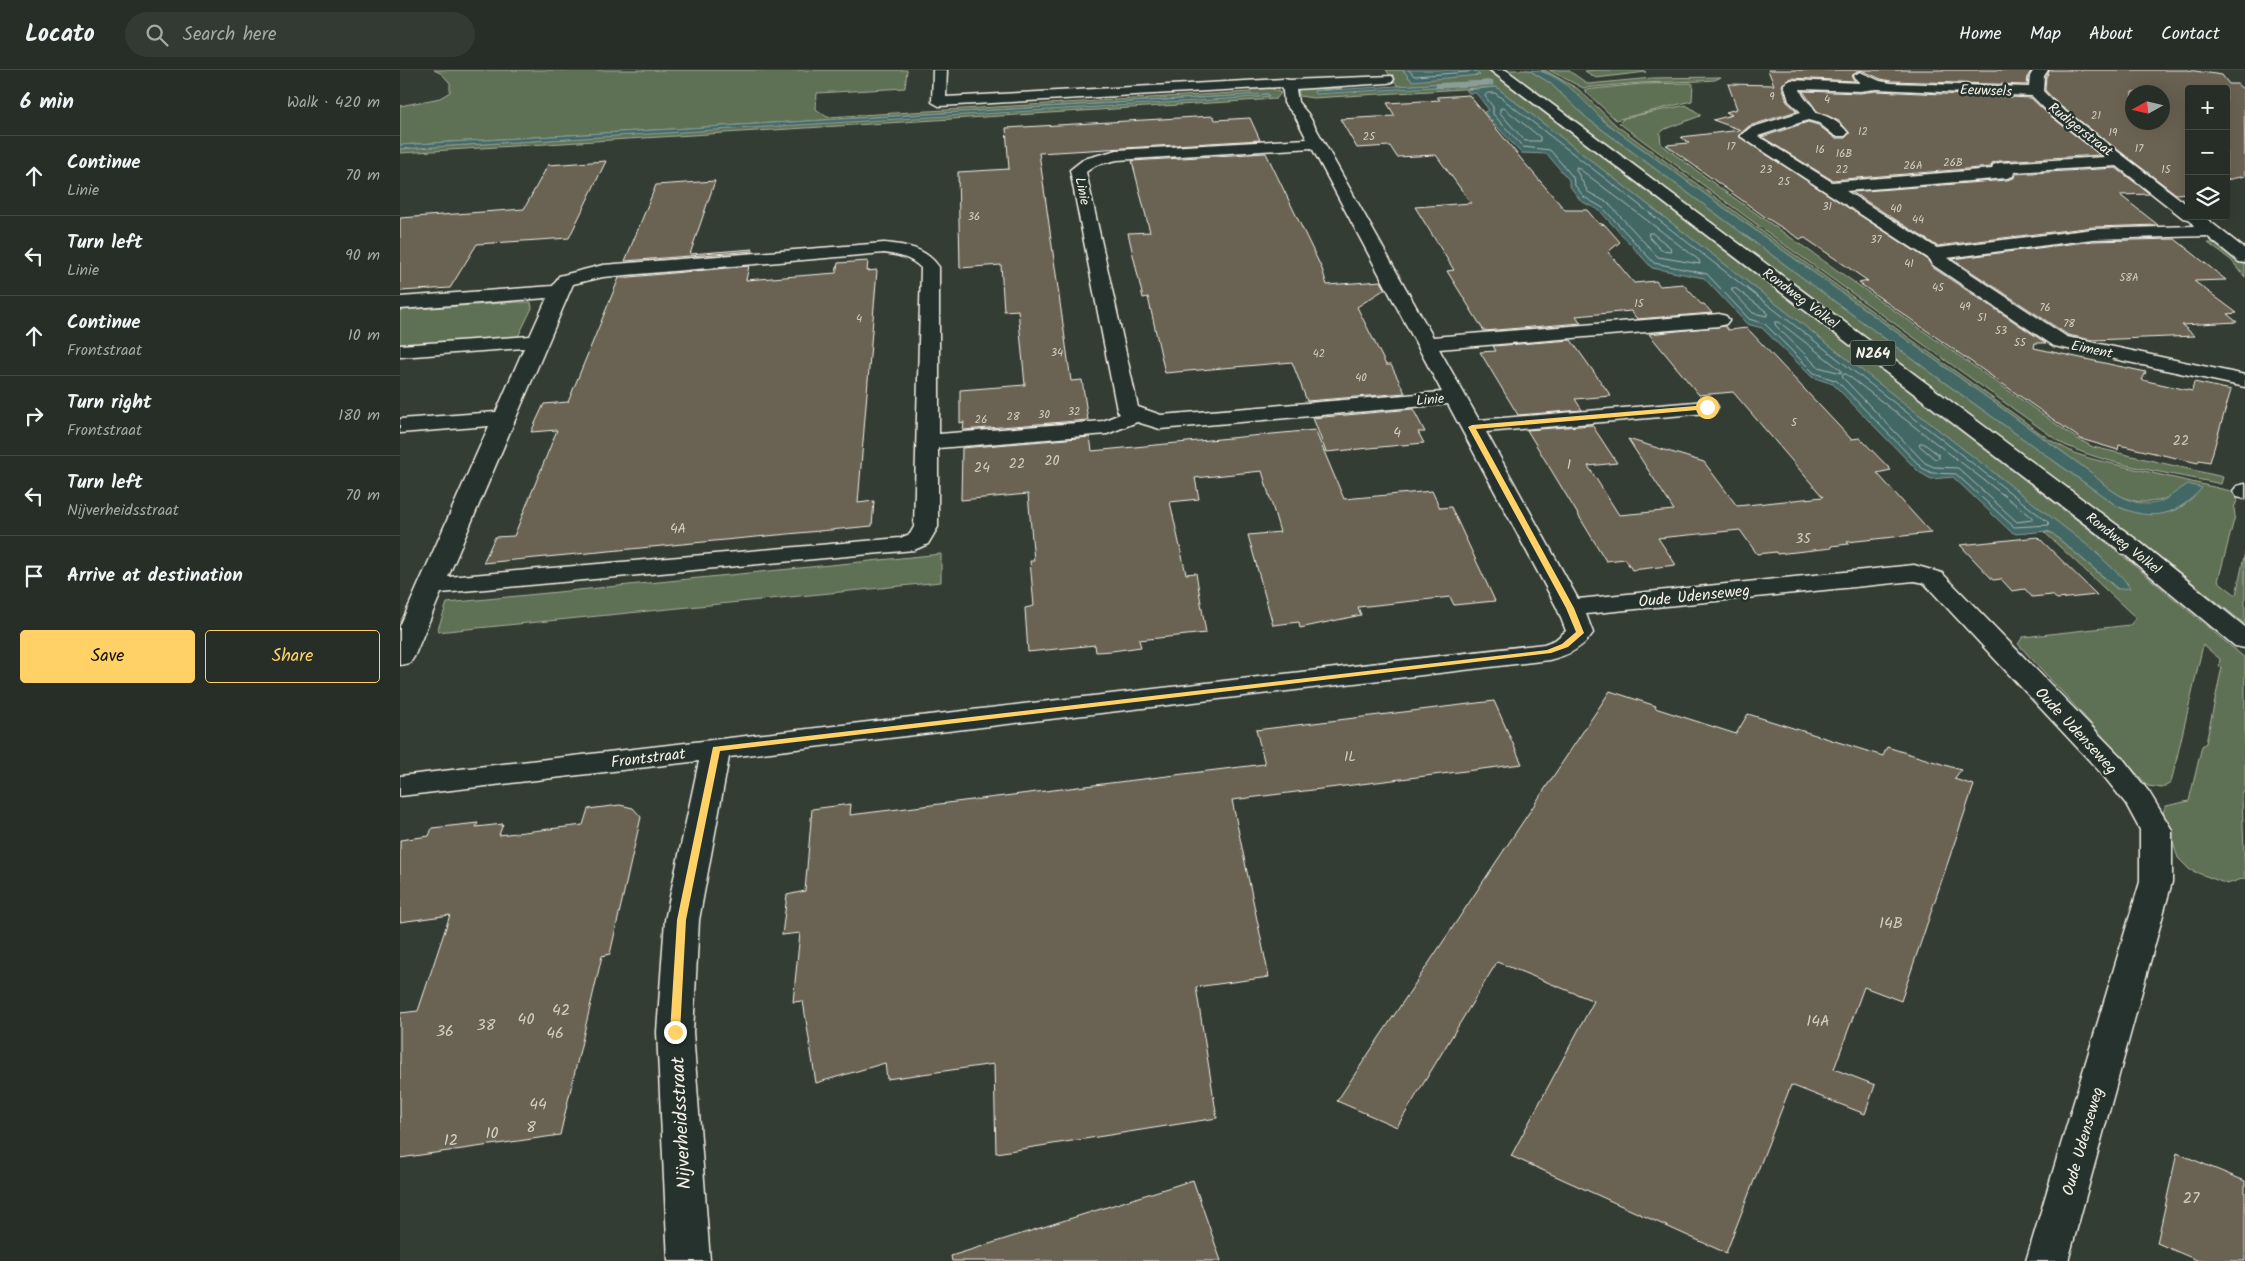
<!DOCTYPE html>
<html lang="en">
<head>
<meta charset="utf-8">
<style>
  :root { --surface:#272e27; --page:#333a33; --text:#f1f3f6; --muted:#a4a8a7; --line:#434a44; --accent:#ffd166 }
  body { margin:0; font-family:Kalam,sans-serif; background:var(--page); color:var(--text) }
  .controls { position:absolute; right:15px; top:15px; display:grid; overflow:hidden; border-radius:5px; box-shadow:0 5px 20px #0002 }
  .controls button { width:45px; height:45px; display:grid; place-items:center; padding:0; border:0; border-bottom:1px solid var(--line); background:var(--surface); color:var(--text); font:25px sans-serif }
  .compass { position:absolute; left:1725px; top:15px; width:45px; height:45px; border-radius:50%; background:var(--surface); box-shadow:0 5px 20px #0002; rotate:262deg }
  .stop { position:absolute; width:15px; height:15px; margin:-11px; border:4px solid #ffd166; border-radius:50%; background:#fff }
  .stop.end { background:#ffd166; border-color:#fff; box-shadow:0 1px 5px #0008 }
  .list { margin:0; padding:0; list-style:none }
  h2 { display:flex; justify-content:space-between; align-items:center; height:65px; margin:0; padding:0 20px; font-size:21px }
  h2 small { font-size:16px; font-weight:400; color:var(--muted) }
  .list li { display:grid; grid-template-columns:32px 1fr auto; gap:15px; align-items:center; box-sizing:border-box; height:80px; padding:0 20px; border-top:1px solid var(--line) }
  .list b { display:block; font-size:19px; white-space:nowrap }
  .list p { margin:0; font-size:16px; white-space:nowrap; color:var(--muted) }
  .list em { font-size:16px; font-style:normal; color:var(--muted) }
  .actions { display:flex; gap:10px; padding:15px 20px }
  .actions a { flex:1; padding:11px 0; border:1px solid var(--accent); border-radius:5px; text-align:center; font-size:18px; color:var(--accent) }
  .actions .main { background:var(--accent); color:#111 }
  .icon { flex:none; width:28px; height:28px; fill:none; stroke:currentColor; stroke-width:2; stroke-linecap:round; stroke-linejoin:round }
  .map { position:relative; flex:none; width:1845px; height:1191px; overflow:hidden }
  header { display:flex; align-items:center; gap:30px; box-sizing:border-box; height:70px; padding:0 25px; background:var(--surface); border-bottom:1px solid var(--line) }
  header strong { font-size:24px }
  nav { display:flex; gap:28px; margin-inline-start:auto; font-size:18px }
  .search { width:350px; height:45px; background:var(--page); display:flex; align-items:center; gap:12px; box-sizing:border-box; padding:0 18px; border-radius:28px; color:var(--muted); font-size:19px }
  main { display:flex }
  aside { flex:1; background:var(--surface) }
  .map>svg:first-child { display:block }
  .green { fill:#5f7154; stroke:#aab19e }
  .water { fill:#426766; stroke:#899e9a }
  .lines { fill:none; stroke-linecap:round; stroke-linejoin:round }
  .shore { stroke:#adbab4; stroke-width:1 }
  .stream { stroke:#899e9a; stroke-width:5 }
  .building { fill:#6a6352; stroke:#f4f1e8; fill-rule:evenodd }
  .minor-casing { stroke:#f4f1e8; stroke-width:3 }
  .major-casing { stroke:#f4f1e8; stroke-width:3 }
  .minor { fill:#26332d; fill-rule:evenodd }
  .major { fill:#26332d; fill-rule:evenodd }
  .route { fill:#ffd166 }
  .labels { text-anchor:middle; stroke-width:5; stroke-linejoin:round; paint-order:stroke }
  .far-number-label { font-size:11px; fill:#d2cec2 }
  .far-street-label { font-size:14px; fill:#f4f1e8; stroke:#26332d }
  .number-label { font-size:14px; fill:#d2cec2 }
  .shield { fill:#26332d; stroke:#b6b8b0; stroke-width:1 }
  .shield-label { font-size:15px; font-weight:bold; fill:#f4f1e8 }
  .street-label { font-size:16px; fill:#f4f1e8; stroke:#26332d }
  .near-number-label { font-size:16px; fill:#d2cec2 }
  .near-street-label { font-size:19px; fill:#f4f1e8; stroke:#26332d }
</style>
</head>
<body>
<header>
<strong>Locato</strong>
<div class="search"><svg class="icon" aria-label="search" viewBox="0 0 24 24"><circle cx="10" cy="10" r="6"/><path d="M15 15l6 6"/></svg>Search here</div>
<nav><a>Home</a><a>Map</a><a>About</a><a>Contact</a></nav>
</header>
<main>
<aside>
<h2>6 min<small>Walk · 420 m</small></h2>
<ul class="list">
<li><svg class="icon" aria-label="ahead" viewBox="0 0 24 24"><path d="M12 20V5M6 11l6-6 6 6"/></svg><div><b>Continue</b><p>Linie</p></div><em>70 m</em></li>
<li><svg class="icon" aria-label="left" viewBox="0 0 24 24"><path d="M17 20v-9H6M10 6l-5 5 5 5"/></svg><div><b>Turn left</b><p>Linie</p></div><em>90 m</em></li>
<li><svg class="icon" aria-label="ahead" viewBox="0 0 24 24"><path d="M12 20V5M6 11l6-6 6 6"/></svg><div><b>Continue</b><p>Frontstraat</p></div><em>10 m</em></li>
<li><svg class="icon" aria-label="right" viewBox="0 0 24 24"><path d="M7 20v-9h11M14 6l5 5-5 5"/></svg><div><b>Turn right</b><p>Frontstraat</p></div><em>180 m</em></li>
<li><svg class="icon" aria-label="left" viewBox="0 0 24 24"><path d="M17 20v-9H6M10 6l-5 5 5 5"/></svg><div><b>Turn left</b><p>Nijverheidsstraat</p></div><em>70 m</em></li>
<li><svg class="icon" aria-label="arrive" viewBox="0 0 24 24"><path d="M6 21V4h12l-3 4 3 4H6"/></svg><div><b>Arrive at destination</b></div></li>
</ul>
<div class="actions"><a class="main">Save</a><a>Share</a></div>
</aside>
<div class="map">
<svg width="1845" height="1191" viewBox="0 0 1845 1191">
  <rect width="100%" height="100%" fill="#343d34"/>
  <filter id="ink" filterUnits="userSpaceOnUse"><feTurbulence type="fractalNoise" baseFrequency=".02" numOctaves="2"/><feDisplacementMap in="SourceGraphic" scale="10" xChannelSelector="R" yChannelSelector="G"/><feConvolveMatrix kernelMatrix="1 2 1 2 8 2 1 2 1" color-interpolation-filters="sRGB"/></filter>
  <g filter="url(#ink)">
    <g class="green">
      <polygon points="34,0 507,0 505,18 417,23 416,39 427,47 851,22 848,17 871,18 881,23 876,29 0,83 0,79 869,26 868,24 798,28 0,75 0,36 40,28 50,22 50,13 42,4"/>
      <polygon points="986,0 1003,0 1010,9 1080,5 1073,0 1088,0 1711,476 1845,588 1845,719 1842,726 1845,808 1827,814 1790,800 1778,788 1763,742 1766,736 1789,731 1802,676 1806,673 1822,597 1819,596 1820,589 1803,575 1771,713 1762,718 1748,716 1618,574 1623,567 1730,555 1736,548 1643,461 1652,463 1717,519 1728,514 1697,483 1096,17 913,28 899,26 898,18 942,18 915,21 1056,16 1088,11 998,16"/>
      <path d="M1107,0h22l21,13 38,36 353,261 176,126c20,9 44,12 64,1 8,-5 13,-13 21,-19 -48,15 -69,27 -109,-14l-488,-352 -44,-41 -20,-11h4l33,19 39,37 433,314 24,13 18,6 143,33 4,4 -5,12 1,8 -17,65 18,14 9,-43v72l-104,-82z"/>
      <polygon points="1149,0 1168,0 1188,14 1252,8 1321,7 1315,10 1299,11 1239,13 1183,18"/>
      <polygon points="1196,0 1242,0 1246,2 1196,8 1185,1"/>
      <polygon points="1291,13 1293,14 1292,31 1216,50 1184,20 1241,14"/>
      <path d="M1286,35l14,9v2l-35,13 -5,4 1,11 59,44 356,250 17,9 130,30 -2,7c-50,-11 -114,-18 -160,-41l-283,-203 -159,-117 5,-5z"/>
      <polygon points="1808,173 1816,173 1845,195 1845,207 1831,190"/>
      <polygon points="119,232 131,232 132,238 116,271 0,280 0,240"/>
      <polygon points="541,484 541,512 37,562 47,533"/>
    </g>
    <g class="water">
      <polygon points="1003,0 1073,0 1080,5 1012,11"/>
      <path d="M1129,0c31,0 55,32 76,52l488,352c15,16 45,38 69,27 9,-5 18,-12 26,-17l14,4c-25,28 -50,34 -85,18l-176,-126 -353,-261 -38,-36z"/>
      <polygon points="1047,13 1049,16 915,24 914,21"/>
      <polygon points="1096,17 1691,478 1723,508 1730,518 1718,519 1652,463 1647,461 1616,464 1610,461 1553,407 1531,409 1519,402 1433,314 1412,307 1362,258 1347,254 1304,208 1252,198 1200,141 1181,131 1169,115 1169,110 1147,84 1121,83 1084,42 1089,40 1076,23 1069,23 1066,20"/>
      <polygon points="868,24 869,26 798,31 0,79 0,75"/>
    </g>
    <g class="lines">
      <g class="shore">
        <polyline points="1009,0 1014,6 1068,2 1071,0"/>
        <polygon points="1088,23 1095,23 1648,452 1649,455 1614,457 1556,404 1532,403 1522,398 1437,311 1414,303 1365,254 1349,249 1307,204 1254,193 1203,138 1184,127 1174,114 1173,107 1150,80 1123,77 1093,44 1093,37 1085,26"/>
        <polygon points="1104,38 1140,67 1140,71 1125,71 1100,43 1100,39"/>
        <polygon points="1177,97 1299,190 1300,194 1258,187 1208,133 1188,122 1176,100"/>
        <polygon points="1249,163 1252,163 1270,177 1271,181 1261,180 1249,167"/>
        <polygon points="1332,218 1335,218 1367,242 1367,246 1353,243 1332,221"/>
        <polygon points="1375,252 1379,252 1441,300 1441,303 1418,297 1376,256"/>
        <polygon points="1443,304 1446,304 1632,447 1632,450 1617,452 1558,398 1534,397 1525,393 1443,308"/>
        <polygon points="1520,373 1523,373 1539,385 1539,388 1535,389 1520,376"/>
      </g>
      <polyline class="stream" points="1038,16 1091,13"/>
    </g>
    <g class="building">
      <polygon points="1368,0 1632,0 1628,6 1627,15 1491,11 1481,9 1461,0 1451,6 1455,11 1391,8 1382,15 1387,32 1397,41 1349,56 1338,66 1527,189 1532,197 1646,273 1635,273 1634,278 1746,302 1742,310 1792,321 1794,312 1831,320 1810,392 1799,390 1798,393 1719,375 1718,380 1681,369 1459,213 1468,211 1405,168 1400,169 1365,147 1266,75 1289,73 1281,67 1341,60 1313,50 1332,45 1326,42 1337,39 1328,14 1374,15"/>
      <path d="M1650,0h138l34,5 7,9h8l7,6 1,86 -19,4v-91h-37v104l-13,1 -117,-89 -14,-15 1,-13zM1732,22h30v30h-30z"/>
      <polygon points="1403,21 1460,23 1476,21 1631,28 1647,43 1700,85 1599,91 1592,93 1591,97 1432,110 1362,67 1408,52 1418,55 1435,68 1445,68 1449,64 1449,62 1439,51 1417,41"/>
      <polygon points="1069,25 1122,90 1165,140 1187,140 1198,153 1205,155 1220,172 1208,182 1234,213 1256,211 1260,216 1283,214 1301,234 1304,234 1312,243 1237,249 1231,241 1176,246 1181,253 1084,261 1047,201 1054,200 1015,137 1071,133 1036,85 997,87 990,76 957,78 940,49 995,46 987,33 1040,30 1037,27"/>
      <polygon points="813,46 815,50 850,48 860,70 639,83 671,311 682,310 688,350 563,360 564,352 560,353 560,320 625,315 618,240 604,241 601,195 560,198 558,102 609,99 606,58"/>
      <polygon points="866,83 922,199 927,215 981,211 985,219 957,237 986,295 991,295 1005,323 907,331 892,292 765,303 748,227 743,228 728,163 750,162 732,91"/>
      <polygon points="206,91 169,168 77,174 50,218 0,221 0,148 124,139 148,95"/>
      <polygon points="1716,98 1750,124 1720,125 1758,155 1693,157 1537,176 1452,122 1607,110 1614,108 1615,104"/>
      <polygon points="315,111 290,184 353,179 353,181 225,191 256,115"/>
      <polygon points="1775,169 1826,210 1794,211 1837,243 1827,244 1837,252 1782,255 1795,266 1692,270 1668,265 1552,189 1693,171"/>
      <polygon points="468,191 467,201 477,200 458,433 474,431 472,456 83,493 95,467 114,466 157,360 131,362 144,334 168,332 219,208 349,196 346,210 436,203 438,193"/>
      <polygon points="1325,256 1328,260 1347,258 1451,369 1460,368 1491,400 1477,403 1531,463 1447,472 1449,474 1431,476 1432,478 1377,484 1376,482 1357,484 1340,460 1258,468 1276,495 1232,500 1225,489 1206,491 1127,360 1192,355 1217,393 1188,396 1219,445 1274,440 1228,369 1304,392 1337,436 1423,427 1333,322 1299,325 1249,264"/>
      <polygon points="1171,270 1211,326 1175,329 1182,340 1118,345 1080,282 1096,281 1093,276"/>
      <polygon points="1013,339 1025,362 1018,362 1024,373 926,382 913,348"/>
      <polygon points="915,360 944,429 1032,421 1040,438 1051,437 1095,531 1054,535 1050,527 958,537 961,545 900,558 899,552 873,555 848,465 880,462 862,401 795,408 799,429 770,432 786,504 796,503 806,563 739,570 741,577 712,581 696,582 695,575 628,582 625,538 634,536 630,491 634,491 628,424 561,430 562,378 690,367 692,381"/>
      <polygon points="1638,467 1697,525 1657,529 1652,525 1632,527 1625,519 1612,521 1601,509 1593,510 1560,475"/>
      <polygon points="1210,621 1256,636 1255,638 1336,664 1348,644 1483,686 1487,677 1561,700 1554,709 1574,715 1501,931 1464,917 1434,999 1475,1015 1465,1044 1391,1015 1326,1183 1111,1086 1194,931 1097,892 997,1057 937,1031"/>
      <polygon points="1094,631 1122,694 832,730 869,907 796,917 817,1048 596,1083 594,994 487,1009 485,993 416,1013 403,931 393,932 400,863 382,865 387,825 405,821 412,739 451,734 450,745 865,694 856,660"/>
      <polygon points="220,735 233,738 241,747 210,884 202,886 160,1065 0,1088 0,943 18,941 50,845 0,852 0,770 29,766 32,758 78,753 76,757 103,754 99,765 183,755 188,739"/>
      <polygon points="1777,1083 1845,1111 1845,1191 1799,1191 1757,1173"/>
      <polygon points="793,1110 821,1191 552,1191 551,1186"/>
    </g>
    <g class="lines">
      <defs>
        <g id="minor">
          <path d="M533,0h14l-1,27 338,-18 5,1 103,-4 2,3 -2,3 -5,1 -91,6 2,13 10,12 125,223 286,-23 7,2 3,4 -3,4 -7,2 -280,23 40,71 228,-19 8,1 3,5 -3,5 -8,1 -221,19 92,167 336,-34 28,8 182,187 25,32 23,38v52l-104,379h-42l114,-379v-52l-14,-26 -24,-30 -178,-191 -10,-2 -328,33 7,19c-11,16 -26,23 -44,27l-820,97 -30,163 -6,112 17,229h-42l-11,-229 8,-112 34,-159 -299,35v-20l1144,-132 11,-4 11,-9 -9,-23 -109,-204 -288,25 -23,-7 -30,12 -169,14v79l-10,17 -14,6 -473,43 -27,64 -4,6 -10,2v-39l89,-200 -89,7v-14l96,-7 28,-64 -124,9v-12l130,-9 17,-38 -147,11v-12l153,-11 6,-10 44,-11 281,-22c22,2 42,5 55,24v167l164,-13 17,-7 -3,-4 -47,-240 14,-11 33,-9 190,-11 -12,-23 -11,-13 -1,-12 -3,-4 -341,19 -7,-4zM912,78l130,244 -281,23 -23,-8 -52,-235 10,-7 21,-5zM484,183c14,2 26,4 37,15l-7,259 -4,7 -10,4 -452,39 125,-293 30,-7z"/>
          <path d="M1634,0h14l-4,6 -1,15 15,15 131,100v10h14l42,33v14l-6,-1 -32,-26 -114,3 -146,19 120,79 178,38v12l-191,-41 -121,-81 -5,-7 -188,-122 10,-8 51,-16 -12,-11 -5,-17 7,-4 69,3 -7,-7 7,-4 20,9 11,2 138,4 1,-11zM1400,19l60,2 16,-2 156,7 16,16 57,45 -106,6 -6,2 -1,4 -160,13 -74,-46 50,-16 11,3 16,13h10l3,-3c-8,-11 -20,-17 -32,-20 -3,-10 -12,-11 -16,-24zM1717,96l66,52 6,1 5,7 -101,3 -156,19 -91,-57 161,-13 6,-2 1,-4z"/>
          <polygon points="1845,414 1845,429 1837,427 1833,421 1837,416"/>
        </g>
        <polygon id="major" points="1090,0 1106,0 1741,473 1845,557 1845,578 1835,576 1723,483"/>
      </defs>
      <use href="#minor" class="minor-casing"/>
      <use href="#major" class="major-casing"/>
      <use href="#minor" class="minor"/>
      <use href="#major" class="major"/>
    </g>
  </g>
  <polygon class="route" points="1307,335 1309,339 1076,359 1174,538 1184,563 1168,577 1151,583 320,681 286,850 280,962 275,966 271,964 270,962 277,850 313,677 1147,580 1162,574 1176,562 1166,538 1068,357 1072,355"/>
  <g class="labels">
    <g class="far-number-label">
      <text x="1372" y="30">9</text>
      <text x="1427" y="33">4</text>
      <text x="1696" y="49">21</text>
      <text x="1463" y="65">12</text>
      <text x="1713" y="66">19</text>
      <text x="969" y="70">25</text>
      <text x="1331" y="80">17</text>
      <text x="1739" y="82">17</text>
      <text x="1420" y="83">16</text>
      <text x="1444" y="87">16B</text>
      <text x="1553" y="96">26B</text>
      <text x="1513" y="99">26A</text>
      <text x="1366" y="103">23</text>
      <text x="1442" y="103">22</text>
      <text x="1766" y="103">15</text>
      <text x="1384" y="115">25</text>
      <text x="1427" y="140">31</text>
      <text x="1496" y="142">40</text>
      <text x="574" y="150">36</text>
      <text x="1518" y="153">44</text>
      <text x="1476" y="173">37</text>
      <text x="1509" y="197">41</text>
      <text x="1729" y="211">58A</text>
      <text x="1538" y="221">45</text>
      <text x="1239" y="237">15</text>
      <text x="1565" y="240">49</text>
      <text x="1645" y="241">76</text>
      <text x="1582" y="251">51</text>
      <text x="459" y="252">4</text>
      <text x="1669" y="257">78</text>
      <text x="1601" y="264">53</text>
      <text x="1620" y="276">55</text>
      <text x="657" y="286">34</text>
      <text x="919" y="287">42</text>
      <text x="961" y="311">40</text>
      <text x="674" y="345">32</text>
      <text x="644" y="348">30</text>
      <text x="613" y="350">28</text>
      <text x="581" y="353">26</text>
      <text x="1394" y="356">5</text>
    </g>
    <g class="far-street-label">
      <text transform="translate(1586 20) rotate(2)" y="5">Eeuwsels</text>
      <text transform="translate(1681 59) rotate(38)" y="5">Rudigerstraat</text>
      <text transform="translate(683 121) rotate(78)" y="5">Linie</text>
      <text transform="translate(1401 228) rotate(37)" y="5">Rondweg Volkel</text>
      <text transform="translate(1692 279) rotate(12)" y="5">Eiment</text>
      <text transform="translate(1030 329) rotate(-5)" y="5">Linie</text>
      <text transform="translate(1724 473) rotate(38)" y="5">Rondweg Volkel</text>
    </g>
    <g class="number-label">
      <text x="997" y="367">4</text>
      <text x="1781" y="375">22</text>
      <text x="652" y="395">20</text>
      <text x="617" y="398">22</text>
      <text x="1169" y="399">1</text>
      <text x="582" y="402">24</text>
      <text x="278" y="463">4A</text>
      <text x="1403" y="473">35</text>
      <text x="950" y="691">1L</text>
    </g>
    <rect class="shield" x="1450.5" y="270.5" width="45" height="25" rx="4"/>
    <g class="shield-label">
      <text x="1473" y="288">N264</text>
    </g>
    <g class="street-label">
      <text transform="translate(1294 525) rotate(-6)" y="6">Oude Udenseweg</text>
      <text transform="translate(1677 660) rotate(47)" y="6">Oude Udenseweg</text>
      <text transform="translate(248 687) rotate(-7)" y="6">Frontstraat</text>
      <text transform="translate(1682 1071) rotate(-74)" y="6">Oude Udenseweg</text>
    </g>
    <g class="near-number-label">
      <text x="1491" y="858">14B</text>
      <text x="161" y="945">42</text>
      <text x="126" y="954">40</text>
      <text x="1418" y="956">14A</text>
      <text x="86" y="960">38</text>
      <text x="45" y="966">36</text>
      <text x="155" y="968">46</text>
      <text x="138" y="1039">44</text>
      <text x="131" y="1062">8</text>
      <text x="92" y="1068">10</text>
      <text x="51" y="1075">12</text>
      <text x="1791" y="1133">27</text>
    </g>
    <g class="near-street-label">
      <text transform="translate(280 1053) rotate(-93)" y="7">Nijverheidsstraat</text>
    </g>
  </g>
</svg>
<div class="controls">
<button>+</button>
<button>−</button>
<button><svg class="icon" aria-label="layers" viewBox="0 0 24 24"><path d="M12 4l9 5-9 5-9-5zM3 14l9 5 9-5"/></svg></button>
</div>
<svg class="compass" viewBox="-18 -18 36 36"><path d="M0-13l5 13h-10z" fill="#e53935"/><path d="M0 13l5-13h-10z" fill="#a4a8a7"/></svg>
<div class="stop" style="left:1307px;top:337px"></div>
<div class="stop end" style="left:275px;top:962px"></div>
</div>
</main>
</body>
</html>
